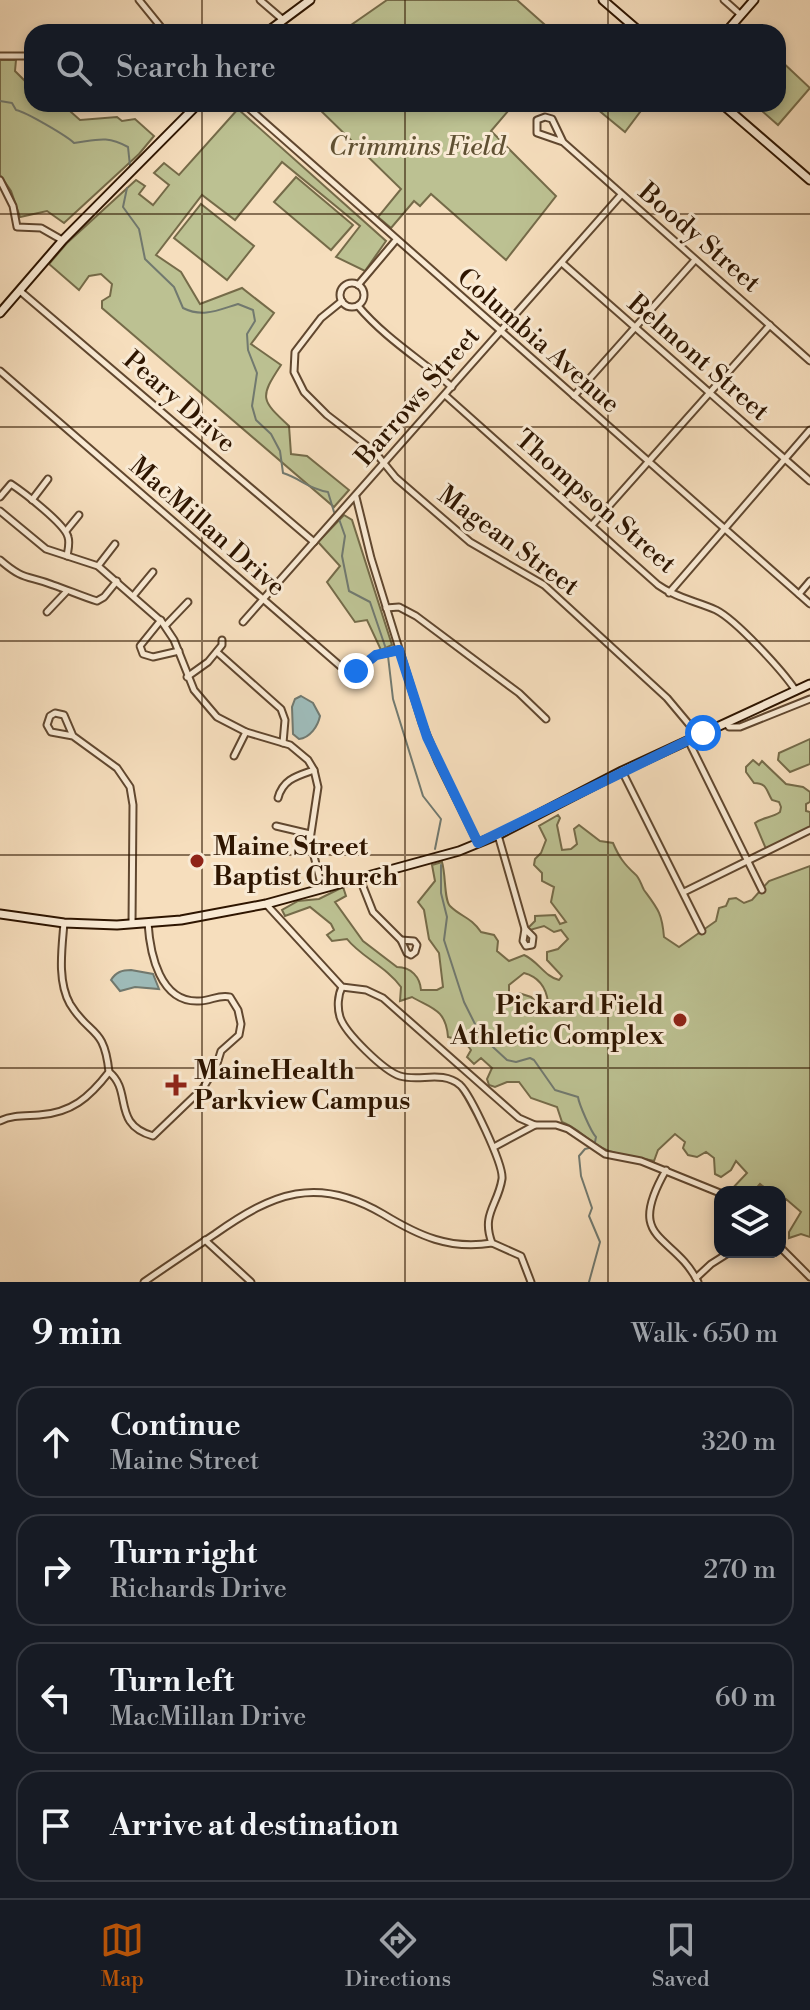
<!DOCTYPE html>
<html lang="en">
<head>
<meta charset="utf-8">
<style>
  :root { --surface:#171b24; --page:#20242c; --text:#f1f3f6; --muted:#9ea1a6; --line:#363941; --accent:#b45309 }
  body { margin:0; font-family:"Libre Bodoni",serif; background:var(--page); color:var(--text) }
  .controls { position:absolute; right:24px; bottom:24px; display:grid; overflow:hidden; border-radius:16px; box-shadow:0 4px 12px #0003 }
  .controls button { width:72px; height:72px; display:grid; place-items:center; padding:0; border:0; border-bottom:2px solid var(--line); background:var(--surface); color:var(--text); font:40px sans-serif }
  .stop { position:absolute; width:24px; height:24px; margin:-18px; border:6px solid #1a73e8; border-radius:50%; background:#fff }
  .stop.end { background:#1a73e8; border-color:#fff; box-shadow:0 2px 8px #0008 }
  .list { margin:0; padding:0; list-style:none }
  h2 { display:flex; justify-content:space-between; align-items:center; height:104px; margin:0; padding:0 32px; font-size:34px }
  h2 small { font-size:26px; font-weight:400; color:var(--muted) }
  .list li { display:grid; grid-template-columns:52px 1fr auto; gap:24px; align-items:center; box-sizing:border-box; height:112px; margin:0 16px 16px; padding:0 16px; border:2px solid var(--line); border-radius:24px }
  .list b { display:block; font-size:30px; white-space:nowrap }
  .list p { margin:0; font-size:26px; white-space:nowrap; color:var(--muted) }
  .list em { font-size:26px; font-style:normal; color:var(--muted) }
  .icon { flex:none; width:44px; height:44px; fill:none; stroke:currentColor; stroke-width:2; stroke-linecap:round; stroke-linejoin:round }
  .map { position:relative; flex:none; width:810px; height:1282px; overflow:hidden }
  .search { position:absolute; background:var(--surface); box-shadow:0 4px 12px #0003; left:24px; right:24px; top:24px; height:88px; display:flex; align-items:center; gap:20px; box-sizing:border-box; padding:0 28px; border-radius:24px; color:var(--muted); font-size:30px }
  .sheet { height:616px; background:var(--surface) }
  nav { display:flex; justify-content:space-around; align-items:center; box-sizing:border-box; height:112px; border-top:2px solid var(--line); background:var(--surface); font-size:22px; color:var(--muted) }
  nav a { display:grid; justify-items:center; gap:4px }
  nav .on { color:var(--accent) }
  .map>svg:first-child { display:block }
  .green { fill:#bcc192; stroke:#756b49; stroke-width:2; fill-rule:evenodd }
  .water { fill:#9ebbb9; stroke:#71796f; stroke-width:2 }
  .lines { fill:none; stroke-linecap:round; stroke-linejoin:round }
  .stream { stroke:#71796f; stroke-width:2 }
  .street-casing { stroke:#60472f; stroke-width:9 }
  .secondary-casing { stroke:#2e1500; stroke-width:11 }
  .street { stroke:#f9ead4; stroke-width:5 }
  .secondary { stroke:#f9ead4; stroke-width:7 }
  .route { stroke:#1a73e8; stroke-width:10 }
  .grid { fill:none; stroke:#2e1500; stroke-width:2; stroke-opacity:0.55 }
  .poi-dot { fill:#8f2418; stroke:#f9ead4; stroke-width:3 }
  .labels { text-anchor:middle; stroke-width:6; stroke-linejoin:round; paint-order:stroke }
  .park-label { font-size:26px; font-style:italic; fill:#605133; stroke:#f9ead4 }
  .street-label { font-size:26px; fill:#2e1500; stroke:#f9ead4 }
  .poi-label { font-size:26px; font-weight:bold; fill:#2e1500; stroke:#f9ead4; text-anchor:start }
</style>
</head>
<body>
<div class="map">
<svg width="810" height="1282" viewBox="0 0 810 1282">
  <rect width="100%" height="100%" fill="#f6debd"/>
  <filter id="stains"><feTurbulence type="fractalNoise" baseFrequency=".0025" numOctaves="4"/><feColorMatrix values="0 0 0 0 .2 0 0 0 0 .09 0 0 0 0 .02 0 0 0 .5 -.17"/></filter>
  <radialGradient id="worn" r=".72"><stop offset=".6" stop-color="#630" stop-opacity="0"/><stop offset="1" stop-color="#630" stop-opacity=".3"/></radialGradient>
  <g class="green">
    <polygon points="387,0 517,0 553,32 341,32"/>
    <polygon points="778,58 810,88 778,125 754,104 778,104"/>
    <polygon points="0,60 16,60 15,71 32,88 32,104 50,106 62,104 80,120 117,117 122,121 135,119 154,136 139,154 64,223 47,211 20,217 11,191 0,175"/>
    <polygon points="314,104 514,104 491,131 556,196 506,260 431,194 420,206 414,201 391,228 378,217 401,189"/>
    <polygon points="591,104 646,104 625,132"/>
    <path d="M238,109l148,132 -21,30 -29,-14 24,-31 -78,-64 -47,58 -33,-25 -46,60 25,17 19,32 42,-16 32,25 -23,31 30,21c-22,33 -20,35 8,61l2,28 16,2 42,34 -15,17 -232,-199v-7l8,-5 2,-12 -11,-10 -12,2 -10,14 -30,-26 18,-21 69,-63 9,6 -6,8 14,11 16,-20 -15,-12 10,-10 15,12z"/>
    <polygon points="296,177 353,225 331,250 274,202"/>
    <polygon points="201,204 254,246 227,280 174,238"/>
    <polygon points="344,515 352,520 392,645 381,650 367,620 355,622 327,582 340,566 318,542"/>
    <polygon points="810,739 810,764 790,772 778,760 779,753"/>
    <path d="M753,760l6,5 3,-4 24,23 17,3 7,5v10l-4,2v7l4,1v17l-44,20 -11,-26c8,-6 17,-5 25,-11l1,-5 -2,-5 -7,-2c-6,-10 -5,-17 -18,-17l-8,-11v-5z"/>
    <path d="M558,815l2,3 -3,7 5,25 9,-1 6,-5 -3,-15 5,-4 21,16 13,2c6,14 11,21 22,31 5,4 6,11 9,16 14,19 18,23 20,47l15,10 37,-26 3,-13 7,-2 3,-7 7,-1 8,5 8,-3 17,-19 41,-15v371l-9,-3 -12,4v-6l12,-20 -15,-13 -6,5v-12h-16l1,-4 -5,-4 -7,8h-24l18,-19 -11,-12 -5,9 -10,7 -6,-3 -1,-16 -8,-6 -9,5 -9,-2 -5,-7 2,-6 -10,-8 -17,16 -4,11c-17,-4 -37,-5 -52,-13 -15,-8 -24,-20 -40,-26l-5,-15 -26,-9 -12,-16h-12l-12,5 -6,-2 -2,-6 5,-11 -11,-10 -7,6 -7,-7 4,-7c-6,-9 -13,-11 -23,-13 -2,-28 -17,-29 -36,-40l-12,4 1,-14c-14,-20 -40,-30 -54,-48l-15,2 -5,-6 7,-5 -3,-6 -21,-17 -25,9 -3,-6 16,-9 21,-2 24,-12 3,9 -11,6 28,39 34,26c14,0 23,10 24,23h16l6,-3 -4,-34 -10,-14 -5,-29 -6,-8 17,-21 -3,-16 10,-3c4,13 2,38 8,44 11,11 21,11 31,26l13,3 4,6 -1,10 12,10 15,-6c14,6 21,22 35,25l3,-4 -15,-16v-8l11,-3 10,-10 -7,-9 -7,2 -10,-6 -14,4 -2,-2 7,-7v-5l20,-1 5,9 6,-2 -15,-20 3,-15 -12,-6v-8l-8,-8 1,-6 6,-6 5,-13 -7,-14zM524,973c15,4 22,14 24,29l-4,7 -13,-12 -12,-4 -6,3 -4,-4v-7z"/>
  </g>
  <g class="water">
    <path d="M301,696l12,7 7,13c-2,10 -10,22 -21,23l-6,-5 -1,-27 3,-8z"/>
    <path d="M131,970l22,4 6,15 -24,-2 -15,4 -9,-11c5,-8 11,-10 20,-10z"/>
  </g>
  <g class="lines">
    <g class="stream">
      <path d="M0,101l12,2 4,7c10,2 51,26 58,33 23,-3 32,-8 54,4l2,19"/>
      <path d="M127,188l-4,19 16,22 6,30 29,28 9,21c20,10 35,2 55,-4l15,6 2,11 -8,13 1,16 9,23 -5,33 4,14 15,14 9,17 3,22c19,6 23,15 45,19l6,20"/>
      <polyline points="339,519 345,536 342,556 349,591 370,602 386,649"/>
      <polyline points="388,656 393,699 423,796 441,819 435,849"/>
      <path d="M441,865v28l6,24 -3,23 20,62 17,34 26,24 9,2 14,-4 4,2 21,30 23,7c1,7 13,35 18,40l-1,5"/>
      <polyline points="589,1282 600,1242 589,1216 592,1208 581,1176 579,1156 585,1149 589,1148"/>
    </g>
    <defs>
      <g id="street">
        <polyline points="139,0 165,32"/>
        <polyline points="260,0 282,19"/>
        <polyline points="724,0 741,15"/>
        <polyline points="0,56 32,56"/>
        <polyline points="244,104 810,604"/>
        <polyline points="563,142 537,133 537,120 545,117 552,119 563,142 810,361"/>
        <polyline points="0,180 13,206 17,227 41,228 62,240"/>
        <polyline points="562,263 810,481"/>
        <circle cx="352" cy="295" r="12"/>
        <polyline points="358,285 396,240"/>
        <polyline points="20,291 314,542"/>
        <polyline points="342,301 321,318 295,352 294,372 304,392 327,415 374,451 396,478 470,542 544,585 667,698 698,735"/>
        <path d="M358,306c28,33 62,53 94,81"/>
        <polyline points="0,371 346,671 356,671 376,655 399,650"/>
        <path d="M445,395l213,190c18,13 38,16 58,25 20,10 67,61 80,81"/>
        <polyline points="574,396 695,260"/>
        <path d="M0,497l11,-13c12,8 54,40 57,53 2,6 0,13 -1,19"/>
        <polyline points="356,497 371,558 422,723 438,762 478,843"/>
        <polyline points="32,500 48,479"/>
        <polyline points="0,511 46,549 98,566 162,622 174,640 194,690 217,717 246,732 290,745 308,760 314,770 318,787 310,840 322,888"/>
        <polyline points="592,525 770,325"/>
        <polyline points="66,531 79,515"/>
        <path d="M0,560c24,21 27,15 53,25 15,5 28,11 44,16l7,-4 13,-16"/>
        <polyline points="98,566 115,544"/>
        <polyline points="669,593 810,430"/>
        <polyline points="799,594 810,581"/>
        <polyline points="134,595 153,572"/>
        <polyline points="386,608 399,607 416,616 519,693 546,719"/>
        <polyline points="47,612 66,592"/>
        <polyline points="161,620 140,646 143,654 153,657 179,651"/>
        <polyline points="243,622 621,195"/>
        <polyline points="166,625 188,602"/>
        <polyline points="217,652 281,709 285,720 283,743"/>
        <polyline points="187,677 208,662 222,645 222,640"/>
        <polyline points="726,723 729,727 740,727 810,699"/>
        <polyline points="73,736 64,715 55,713 50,716 47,725 51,732 73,736 117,768 130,787 133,805 132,924"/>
        <polyline points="688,740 762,890"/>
        <polyline points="234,756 246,732"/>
        <polyline points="622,771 702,931"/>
        <path d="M278,798c5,-19 19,-22 36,-28"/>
        <polyline points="276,826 310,834"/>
        <polyline points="498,835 525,929"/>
        <polyline points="360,879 373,912 401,940"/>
        <polyline points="684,892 810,830"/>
        <polyline points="266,904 342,987 366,990 383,998 519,1118 535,1125 556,1125 568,1129 605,1154 641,1161 720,1193"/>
        <polygon points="525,929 533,937 532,945 526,946 523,941"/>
        <polygon points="401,940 414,941 417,945 415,952 411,955 407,953"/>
        <path d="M342,987c-4,8 -5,20 -2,30 5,16 44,54 60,59 20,6 42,-6 60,9 10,9 44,80 42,94 -4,26 -21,35 -10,64l29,13 10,26"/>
        <path d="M109,1072c24,19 2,52 44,64l50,-48 13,-21 5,-16 18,-16 2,-11 -3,-14 -8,-13c-11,-3 -19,4 -31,4 -39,2 -49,-47 -51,-78"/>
        <path d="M0,1121c12,-6 25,-5 39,-6 32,-2 50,-17 70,-43 -5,-47 -19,-35 -39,-68 -13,-23 -8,-56 -6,-81"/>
        <polyline points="494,1147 535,1125"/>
        <path d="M666,1170c-42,73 7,62 32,112"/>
        <polyline points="205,1240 251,1282"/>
        <polyline points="780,1247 810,1277"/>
        <polyline points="696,1278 711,1264 730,1252"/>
        <path d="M144,1282c23,-16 47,-32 71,-48 58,-41 102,-59 168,-20 36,22 67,36 109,29"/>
      </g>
      <g id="secondary">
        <polyline points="603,0 640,32"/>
        <polyline points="267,32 310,0"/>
        <polyline points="726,32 754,0"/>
        <polyline points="722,104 810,180"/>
        <polyline points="0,313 63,240 198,104"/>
        <polyline points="0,914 64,923 117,925 181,920 266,904 459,851 498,835 622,771 810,684"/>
      </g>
    </defs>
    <use href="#street" class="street-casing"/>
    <use href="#secondary" class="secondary-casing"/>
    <use href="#street" class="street"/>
    <use href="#secondary" class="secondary"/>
  </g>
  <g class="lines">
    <polyline class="route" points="356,671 376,655 399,650 427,737 478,843 703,733"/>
  </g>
  <path class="grid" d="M202,0v32M405,0v32M608,0v32M202,104v1178M405,104v1178M608,104v1178M0,214h810M0,427h810M0,641h810M0,855h810M0,1068h810"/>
  <g class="poi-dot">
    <circle cx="197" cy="861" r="8"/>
    <circle cx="680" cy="1020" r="8"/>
    <path d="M172 1073h8v8h8v8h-8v8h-8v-8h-8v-8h8z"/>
  </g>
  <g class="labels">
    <g class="park-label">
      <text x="417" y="155">Crimmins Field</text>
    </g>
    <g class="street-label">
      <text transform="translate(700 237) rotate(41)" y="9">Boody Street</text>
      <text transform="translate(539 340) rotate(41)" y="9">Columbia Avenue</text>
      <text transform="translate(699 357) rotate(41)" y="9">Belmont Street</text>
      <text transform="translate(417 396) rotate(-49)" y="9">Barrows Street</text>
      <text transform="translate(180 401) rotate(41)" y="9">Peary Drive</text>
      <text transform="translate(596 501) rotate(41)" y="9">Thompson Street</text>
      <text transform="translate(208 526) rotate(41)" y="9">MacMillan Drive</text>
      <text transform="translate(509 540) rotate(36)" y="9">Magean Street</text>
    </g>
    <g class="poi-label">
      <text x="213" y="855">Maine Street<tspan x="213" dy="30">Baptist Church</tspan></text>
      <text x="664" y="1014" text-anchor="end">Pickard Field<tspan x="664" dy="30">Athletic Complex</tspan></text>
      <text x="194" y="1079">MaineHealth<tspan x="194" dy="30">Parkview Campus</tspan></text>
    </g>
  </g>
  <rect width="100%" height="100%" filter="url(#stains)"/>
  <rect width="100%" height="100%" fill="url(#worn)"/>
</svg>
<div class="controls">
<button><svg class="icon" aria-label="layers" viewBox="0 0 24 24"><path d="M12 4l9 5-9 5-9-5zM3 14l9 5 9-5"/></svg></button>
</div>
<div class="stop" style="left:703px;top:733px"></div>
<div class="stop end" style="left:356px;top:671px"></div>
<div class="search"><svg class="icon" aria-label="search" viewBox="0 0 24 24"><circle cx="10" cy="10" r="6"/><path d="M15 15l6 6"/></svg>Search here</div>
</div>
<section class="sheet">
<h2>9 min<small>Walk · 650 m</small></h2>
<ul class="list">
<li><svg class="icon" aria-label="ahead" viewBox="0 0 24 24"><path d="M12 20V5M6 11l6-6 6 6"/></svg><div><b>Continue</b><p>Maine Street</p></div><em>320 m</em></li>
<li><svg class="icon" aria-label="right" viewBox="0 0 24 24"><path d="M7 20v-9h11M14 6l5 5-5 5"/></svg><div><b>Turn right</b><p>Richards Drive</p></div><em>270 m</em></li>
<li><svg class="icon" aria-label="left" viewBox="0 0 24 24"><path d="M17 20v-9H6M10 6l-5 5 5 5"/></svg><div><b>Turn left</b><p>MacMillan Drive</p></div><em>60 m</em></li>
<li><svg class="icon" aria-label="arrive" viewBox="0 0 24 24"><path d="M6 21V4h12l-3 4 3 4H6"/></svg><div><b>Arrive at destination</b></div></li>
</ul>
</section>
<nav>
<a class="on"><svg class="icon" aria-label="map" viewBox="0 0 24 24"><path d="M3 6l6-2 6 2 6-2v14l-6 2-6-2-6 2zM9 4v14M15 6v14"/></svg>Map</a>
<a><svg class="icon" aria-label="directions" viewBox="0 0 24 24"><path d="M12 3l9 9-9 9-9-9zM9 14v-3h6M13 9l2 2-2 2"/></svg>Directions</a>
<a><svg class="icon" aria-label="saved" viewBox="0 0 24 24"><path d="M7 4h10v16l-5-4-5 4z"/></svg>Saved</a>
</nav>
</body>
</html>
